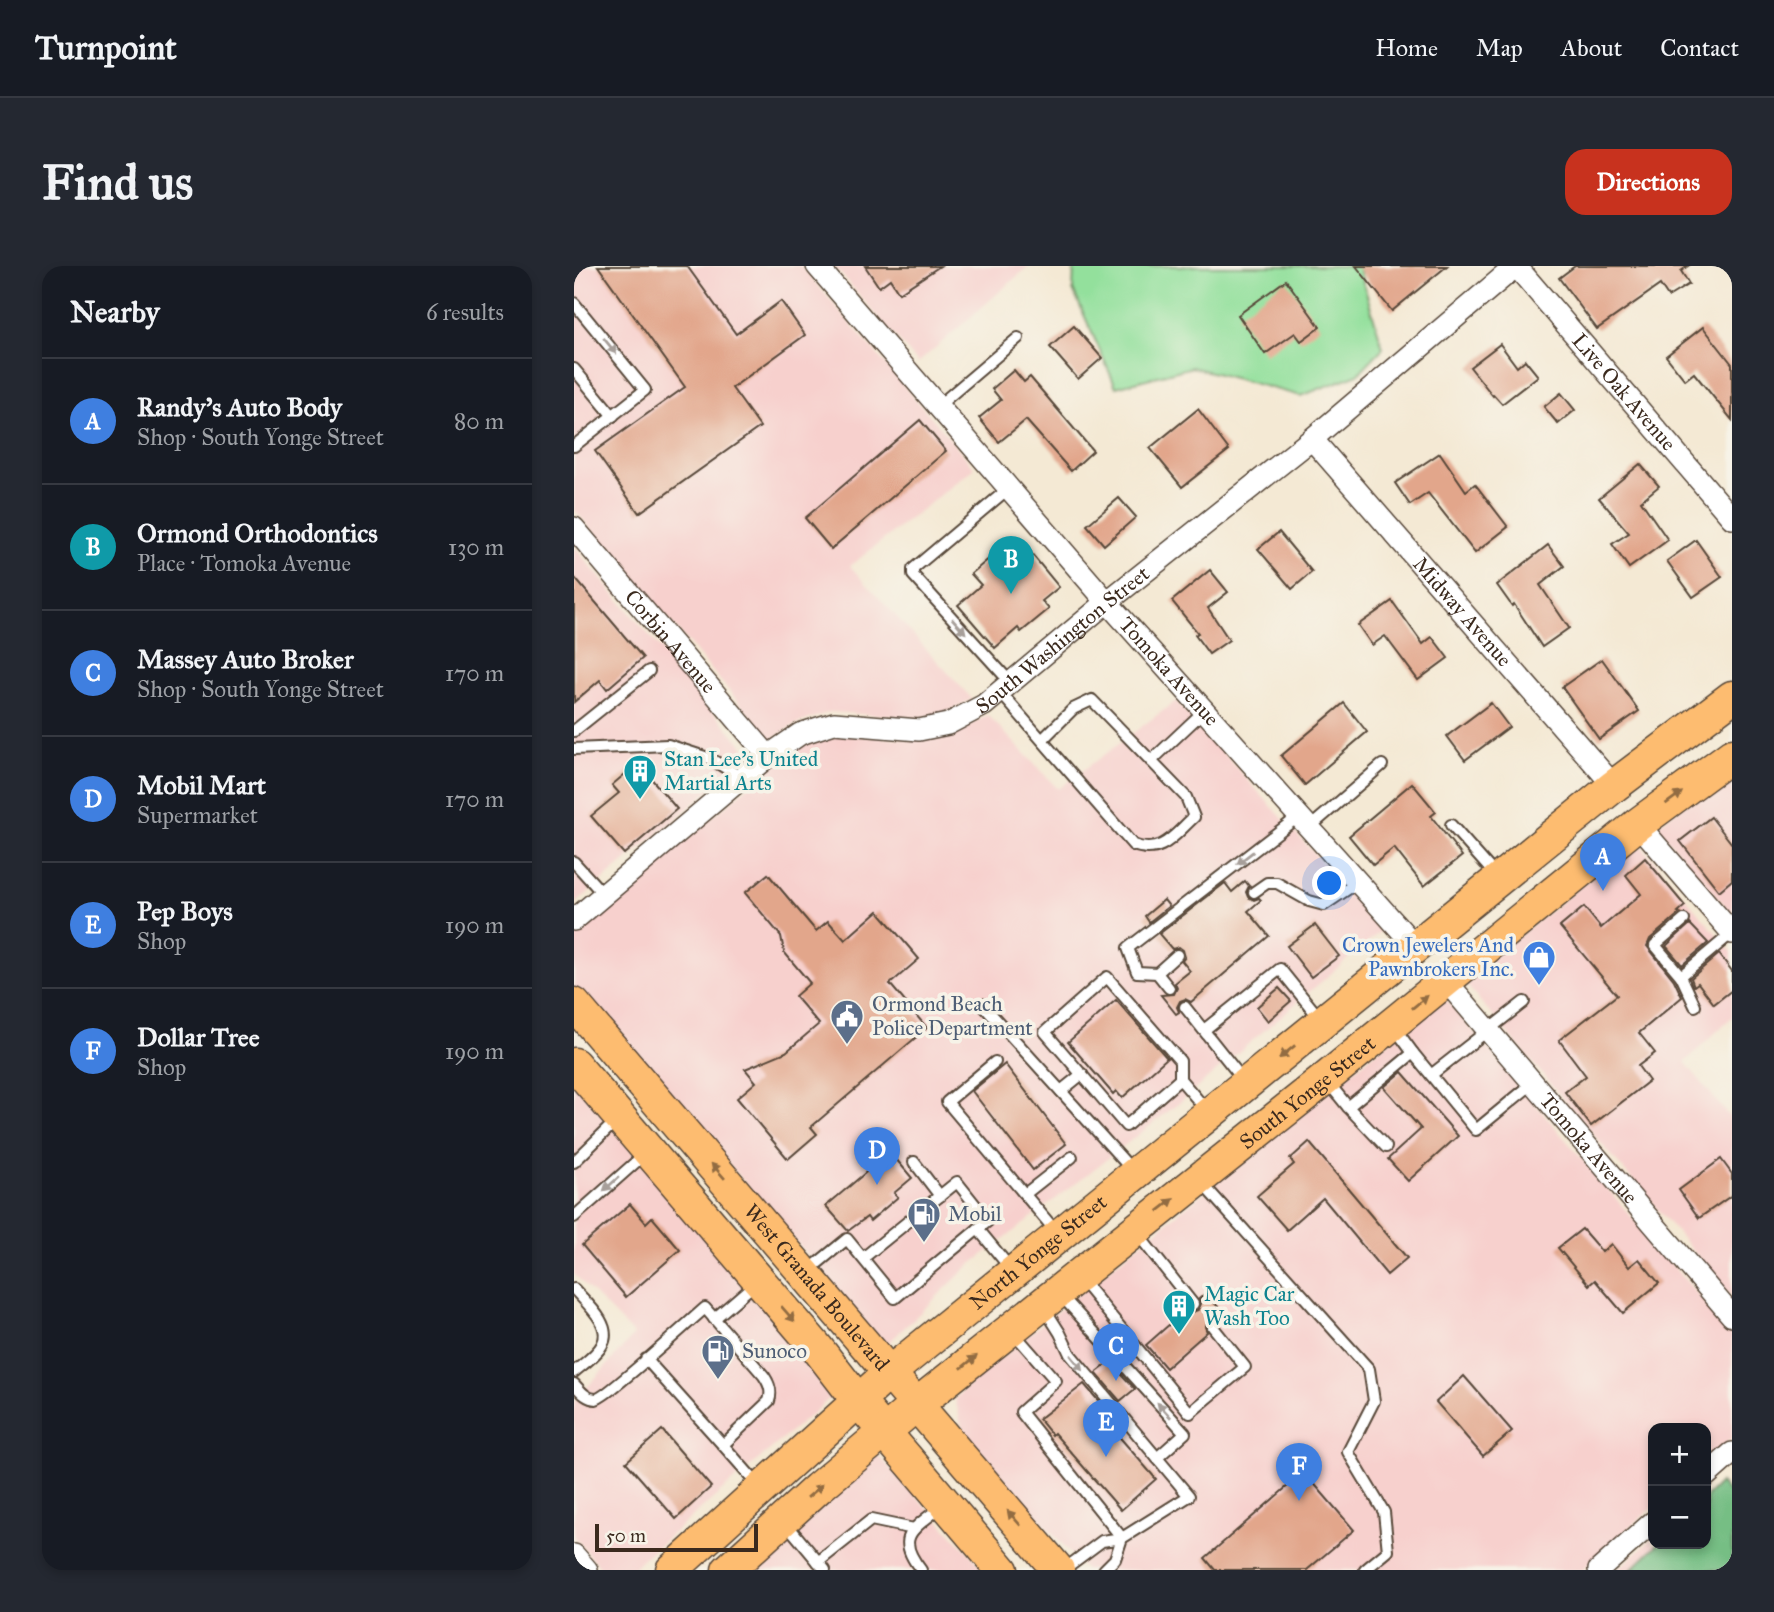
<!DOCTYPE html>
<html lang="en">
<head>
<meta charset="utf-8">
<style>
  :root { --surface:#171b24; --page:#242831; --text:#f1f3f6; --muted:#9ea1a6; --line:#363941; --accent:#c8321e }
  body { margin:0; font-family:"IM FELL Great Primer",serif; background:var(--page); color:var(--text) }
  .controls { position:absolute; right:21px; bottom:21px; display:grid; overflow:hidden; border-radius:14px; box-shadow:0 4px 10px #0003 }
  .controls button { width:63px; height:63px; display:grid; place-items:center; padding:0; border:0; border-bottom:2px solid var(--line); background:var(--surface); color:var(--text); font:35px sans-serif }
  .scale { position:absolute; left:21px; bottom:18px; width:163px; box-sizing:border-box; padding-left:7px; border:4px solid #3b2a1e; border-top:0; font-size:19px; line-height:24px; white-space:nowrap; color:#3b2a1e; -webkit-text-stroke:5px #f7f3e8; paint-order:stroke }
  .you { position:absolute; left:756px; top:618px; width:24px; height:24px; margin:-18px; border:5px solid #fff; border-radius:50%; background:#1a73e8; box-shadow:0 0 0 10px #1a73e833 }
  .badge { display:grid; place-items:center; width:46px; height:46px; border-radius:50%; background:var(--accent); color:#fff; font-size:23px; font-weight:700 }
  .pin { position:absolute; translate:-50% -58px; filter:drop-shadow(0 2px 4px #0008) }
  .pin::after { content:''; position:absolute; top:37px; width:24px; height:21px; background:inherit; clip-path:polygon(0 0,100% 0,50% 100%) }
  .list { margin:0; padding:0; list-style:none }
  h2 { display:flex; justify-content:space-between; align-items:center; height:91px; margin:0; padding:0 28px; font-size:30px }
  h2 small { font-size:23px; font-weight:400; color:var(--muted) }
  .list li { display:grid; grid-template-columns:46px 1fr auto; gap:21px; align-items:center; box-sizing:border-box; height:126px; padding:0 28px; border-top:2px solid var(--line) }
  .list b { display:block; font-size:26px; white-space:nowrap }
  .list p { margin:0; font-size:23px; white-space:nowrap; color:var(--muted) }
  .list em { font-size:23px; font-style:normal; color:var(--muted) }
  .map { position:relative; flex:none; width:1158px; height:1304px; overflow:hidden; border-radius:21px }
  header { display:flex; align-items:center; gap:42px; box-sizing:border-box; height:98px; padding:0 35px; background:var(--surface); border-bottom:2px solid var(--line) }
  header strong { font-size:33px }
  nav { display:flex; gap:38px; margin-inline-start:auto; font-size:24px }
  .intro { display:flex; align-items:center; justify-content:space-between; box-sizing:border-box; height:168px; padding:0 42px }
  h1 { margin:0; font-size:49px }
  .button { padding:18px 32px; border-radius:21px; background:var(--accent); color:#fff; font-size:24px; font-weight:700 }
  main { display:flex; gap:42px; padding:0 42px }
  aside { flex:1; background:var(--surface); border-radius:21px; box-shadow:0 4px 10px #0003 }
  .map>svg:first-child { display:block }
  .built { fill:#f7d0cd }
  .green { fill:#93e09c; stroke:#67855d; stroke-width:2 }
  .forest { fill:#76be84; stroke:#587451; stroke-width:2 }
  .building { fill:#e2a68b }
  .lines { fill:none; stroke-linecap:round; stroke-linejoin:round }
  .service-casing { stroke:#574739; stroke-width:14 }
  .minor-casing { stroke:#574739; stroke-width:24 }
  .primary-casing { stroke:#574739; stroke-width:35 }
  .service { stroke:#fff; stroke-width:10 }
  .minor { stroke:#fff; stroke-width:21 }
  .primary { stroke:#fdbc6f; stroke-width:32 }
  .oneway { fill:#a79f9a }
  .oneway2 { fill:#926c42 }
  .labels { text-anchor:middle; stroke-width:7; stroke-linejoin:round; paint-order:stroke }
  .street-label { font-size:21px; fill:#3b2a1e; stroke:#f7f3e8 }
  .culture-label { font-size:21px; fill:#0d838f; stroke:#f7f3e8; text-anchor:start }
  .shop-label { font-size:21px; fill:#366cbe; stroke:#f7f3e8; text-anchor:end }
  .service-label { font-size:21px; fill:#4e5e75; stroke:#f7f3e8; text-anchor:start }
</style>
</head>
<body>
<header>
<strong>Turnpoint</strong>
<nav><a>Home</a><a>Map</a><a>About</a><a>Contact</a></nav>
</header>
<div class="intro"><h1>Find us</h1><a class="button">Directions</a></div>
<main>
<aside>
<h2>Nearby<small>6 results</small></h2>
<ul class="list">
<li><span class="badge" style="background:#3f7fe0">A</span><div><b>Randy's Auto Body</b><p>Shop · South Yonge Street</p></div><em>80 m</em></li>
<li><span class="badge" style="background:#0f9aa8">B</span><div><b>Ormond Orthodontics</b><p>Place · Tomoka Avenue</p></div><em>130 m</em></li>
<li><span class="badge" style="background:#3f7fe0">C</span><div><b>Massey Auto Broker</b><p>Shop · South Yonge Street</p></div><em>170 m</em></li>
<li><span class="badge" style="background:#3f7fe0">D</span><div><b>Mobil Mart</b><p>Supermarket</p></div><em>170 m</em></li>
<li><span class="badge" style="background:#3f7fe0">E</span><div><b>Pep Boys</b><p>Shop</p></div><em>190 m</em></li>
<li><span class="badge" style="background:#3f7fe0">F</span><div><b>Dollar Tree</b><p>Shop</p></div><em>190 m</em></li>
</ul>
</aside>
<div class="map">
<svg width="1158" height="1304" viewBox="0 0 1158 1304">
  <rect width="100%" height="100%" fill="#f7f3e8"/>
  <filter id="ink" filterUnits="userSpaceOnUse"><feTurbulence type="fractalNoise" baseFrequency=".0143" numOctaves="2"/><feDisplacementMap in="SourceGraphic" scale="14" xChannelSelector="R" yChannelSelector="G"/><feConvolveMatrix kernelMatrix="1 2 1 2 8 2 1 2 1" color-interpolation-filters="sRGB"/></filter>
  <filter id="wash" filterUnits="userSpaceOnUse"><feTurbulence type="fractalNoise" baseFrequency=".00686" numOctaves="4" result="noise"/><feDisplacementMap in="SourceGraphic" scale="28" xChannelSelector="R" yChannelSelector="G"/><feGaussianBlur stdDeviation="1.57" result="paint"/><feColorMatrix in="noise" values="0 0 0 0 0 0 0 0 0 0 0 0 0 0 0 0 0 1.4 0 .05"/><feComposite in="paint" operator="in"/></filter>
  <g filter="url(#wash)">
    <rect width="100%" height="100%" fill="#f4e9d4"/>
    <g class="built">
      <polygon points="0,0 227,0 401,202 276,300 398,433 370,448 345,452 256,446 222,458 197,474 0,243"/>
      <polygon points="260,0 455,0 344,97"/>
      <polygon points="0,281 177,489 0,639"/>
      <polygon points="602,435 809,663 605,837 395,1000 310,1081 242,999 0,720 0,669 201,498 231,478 261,468 346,474 380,468 414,449 484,523"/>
      <polygon points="1158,503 1158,648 1082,560"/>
      <polygon points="1063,575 1158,686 1158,751 1111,796 1158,854 1158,1031 889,715"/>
      <polygon points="870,731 1158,1069 1158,1172 1132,1195 1132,1162 1079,1162 1079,1241 1008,1304 511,1304 390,1169 381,1133 404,1110"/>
      <polygon points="0,816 262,1127 56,1304 29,1304 0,1271 0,1136 60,1069 0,1008"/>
      <polygon points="302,1187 411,1304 171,1304"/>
      <polygon points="1079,1272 1079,1278 1084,1278 1057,1304 1043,1304"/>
    </g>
    <polygon class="green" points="500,0 784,0 809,82 784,108 727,130 618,101 542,121 499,24"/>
    <polygon class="forest" points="1146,1217 1158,1231 1158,1304 1057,1304 1084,1278 1132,1278 1132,1231"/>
    <g id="blocks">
      <g class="building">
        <polygon points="24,0 113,0 162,68 207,35 231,69 158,122 186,161 65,247 21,185 111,121"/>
        <polygon points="291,0 366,0 325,27 316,13 305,21"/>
        <polygon points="782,0 873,0 818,45"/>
        <polygon points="1001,0 1114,0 1107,5 1115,18 1094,31 1086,19 1023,63 985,12"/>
        <polygon points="712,14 746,61 727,75 721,67 691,88 664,49"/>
        <polygon points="500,60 528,92 504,113 476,81"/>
        <polygon points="1129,61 1158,98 1158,154 1120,107 1111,114 1092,90"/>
        <polygon points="926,78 943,101 951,94 964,110 928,138 920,129 919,130 896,101"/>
        <polygon points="440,104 450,116 456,111 519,185 497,205 452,154 425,176 405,152 427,134 418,123"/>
        <polygon points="987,127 1001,144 984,158 970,141"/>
        <polygon points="624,143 655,184 608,221 576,182"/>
        <polygon points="346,154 372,185 257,283 231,252"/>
        <polygon points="866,187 892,225 901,218 934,261 901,287 854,227 836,239 821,217"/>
        <polygon points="1066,198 1085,220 1067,235 1094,274 1055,302 1038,278 1055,267 1025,232"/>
        <polygon points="545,232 562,251 530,279 513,259"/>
        <polygon points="705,266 738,306 718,323 684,283"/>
        <polygon points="1122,274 1148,311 1119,331 1093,295"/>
        <polygon points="974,279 990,300 966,319 995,362 968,381 940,338 938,340 923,319"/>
        <polygon points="452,281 485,321 468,335 475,343 447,366 444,362 421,382 384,339 407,319 397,308 424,285 434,297"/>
        <polygon points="636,304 654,326 634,342 655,374 635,388 621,369 624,367 598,335"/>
        <polygon points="0,311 69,392 33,423 26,414 0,436"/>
        <polygon points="818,335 849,378 858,371 874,392 844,414 811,370 798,379 784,359"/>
        <polygon points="1028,393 1065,445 1025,473 988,421"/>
        <polygon points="770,437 793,466 731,519 707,490"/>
        <polygon points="917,437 935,461 891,494 873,470"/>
        <polygon points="64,497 103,543 50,588 17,550 45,527 38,519"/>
        <polygon points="838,517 862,546 857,550 888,590 850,620 820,582 799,599 775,570"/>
        <polygon points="1137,551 1158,578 1158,614 1145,625 1106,575"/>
        <polygon points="1071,592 1111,640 1104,646 1106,647 1076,673 1073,680 1100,714 1108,731 1065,767 1081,787 1064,800 1075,815 1017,860 991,826 1012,810 985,774 1043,729 986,661 1010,641 1027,662 1067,628 1052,609"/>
        <polygon points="194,608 242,665 254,655 271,674 304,645 345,693 316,718 353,762 237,861 243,868 214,893 163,832 182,816 171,803 212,786 245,758 221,730 236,717 210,686 207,670 171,627"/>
        <polygon points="671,615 675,620 672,626 674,631 680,634 685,632 687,634 674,645 695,670 617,736 611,733 606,735 603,741 605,746 602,748 587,729 600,728 603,722 601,717 616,705 608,695 611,691 609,684 605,681 598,683 585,668 651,617 658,626"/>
        <polygon points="590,634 595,640 575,656 571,650"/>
        <polygon points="1116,658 1134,677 1108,699 1092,680"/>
        <polygon points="741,659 765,690 737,711 713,680"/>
        <polygon points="1145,688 1158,705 1158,724 1140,738 1124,717 1120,720 1117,712"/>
        <polygon points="705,722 717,735 694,755 683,741"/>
        <polygon points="542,734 593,792 548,832 542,825 539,828 494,776"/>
        <polygon points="431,798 492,878 459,904 398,825"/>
        <polygon points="828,806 884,870 834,915 814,893 847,863 810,821"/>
        <polygon points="735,876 833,992 813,1009 749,932 713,964 683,930 720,898 716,893"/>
        <polygon points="316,886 338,912 320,927 324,931 296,955 293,951 274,965 252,940"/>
        <polygon points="1147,893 1158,908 1158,929 1125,952 1105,924"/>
        <polygon points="56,938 72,957 78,951 106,984 52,1031 8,979"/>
        <polygon points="1008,963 1028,986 1037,978 1055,1001 1065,993 1085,1017 1049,1047 1021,1014 1015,1019 984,982"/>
        <polygon points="632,1027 652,1050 645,1056 639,1053 634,1055 631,1061 633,1066 592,1102 572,1079 613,1043 619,1046 624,1044 627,1038 625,1033"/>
        <polygon points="536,1096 561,1123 546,1135 522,1107"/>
        <polygon points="890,1110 938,1165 909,1190 862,1136"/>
        <polygon points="510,1118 534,1146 528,1151 582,1213 547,1244 480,1167 478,1169 465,1153"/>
        <polygon points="88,1164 137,1221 102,1253 52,1196"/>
        <polygon points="730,1206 780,1264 733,1304 641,1304 631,1292"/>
      </g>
    </g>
  </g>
  <g filter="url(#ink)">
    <use href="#blocks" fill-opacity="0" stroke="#574739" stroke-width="2"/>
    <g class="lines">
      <defs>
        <g id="service">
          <polyline points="0,37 71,124 0,180"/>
          <polyline points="0,103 39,150"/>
          <polyline points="364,140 444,72"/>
          <polyline points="435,222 339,303 339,309 437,417"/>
          <path d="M426,426l133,153c29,11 41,-10 61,-28l-8,-20 -94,-97 -19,9 -31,31"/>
          <polyline points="0,465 75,405"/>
          <polyline points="0,483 94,479 137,493 168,512"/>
          <polyline points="577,495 630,445"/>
          <polyline points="877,559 924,612"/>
          <polyline points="735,562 808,499"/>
          <polyline points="0,596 30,629"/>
          <polyline points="680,626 693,617 703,617 735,635 750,639 784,616"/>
          <polyline points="1110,654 1081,679 1107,710 1121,740"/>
          <polyline points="583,707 603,689"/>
          <polyline points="1107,710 1158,667"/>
          <polyline points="595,722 583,707 563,706 554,682 725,550"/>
          <polyline points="408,738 559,905"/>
          <polyline points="611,741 670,815"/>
          <polyline points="820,761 839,787"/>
          <polyline points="630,764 706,703 747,754"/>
          <polyline points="421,796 373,836 484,968"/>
          <polyline points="857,809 950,736"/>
          <polyline points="606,813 606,795 533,711 471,766 552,860 606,813 635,847"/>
          <polyline points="753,815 774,841 839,787 902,864 959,817"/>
          <polyline points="487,825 508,808"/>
          <polyline points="774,841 812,881"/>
          <polyline points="0,896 43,854"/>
          <polyline points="340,896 366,930"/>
          <polyline points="627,916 795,1103 800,1135 774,1186 810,1246 814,1285 791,1304"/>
          <polyline points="451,928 498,891"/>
          <polyline points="0,951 72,887"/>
          <polyline points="562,966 619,1038"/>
          <polyline points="289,992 383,916 414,955 404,963"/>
          <polyline points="234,1005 273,973 321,1032 404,963 437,1003"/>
          <polyline points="506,1012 616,1147 671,1101 639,1061"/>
          <path d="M0,1023c11,13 40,36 28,56 -5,10 -19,19 -28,27"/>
          <polyline points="485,1027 611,1167 583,1192"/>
          <polyline points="469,1040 486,1067 496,1088 615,1230 548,1272 541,1293 530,1304"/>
          <polyline points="140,1053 183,1016"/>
          <polyline points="438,1065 482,1115 447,1146 548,1272 528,1275 489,1304"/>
          <path d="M0,1118c6,6 12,15 22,15 10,-1 94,-78 109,-91l59,68c6,9 8,16 5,25l-46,44 -77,-86"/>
          <polyline points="149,1179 186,1221"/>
          <polyline points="210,1255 251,1304"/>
          <polyline points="244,1296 297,1254 340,1263"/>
          <path d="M347,1304c-28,-35 -6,-41 22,-65"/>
        </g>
        <g id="minor">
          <path id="s1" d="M243,0l290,336 309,345"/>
          <path id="s2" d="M942,0l216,252"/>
          <path id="s3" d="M738,173l302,347"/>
          <path id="s4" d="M0,262l194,228"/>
          <polyline points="1064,558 1158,667"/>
          <path id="s5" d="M0,654l194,-164 32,-22 34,-11 85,7 29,-6 36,-19 123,-103 205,-163 204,-173"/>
          <path id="s6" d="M872,715l286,335"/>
          <polyline points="1132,1210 1158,1187"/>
          <polyline points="0,1289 13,1304"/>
          <polyline points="1025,1304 1079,1256"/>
        </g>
        <g id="primary">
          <path id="s7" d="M0,738c163,188 322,378 484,566"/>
          <polyline points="0,798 244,1083 285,1136 428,1304"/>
          <path id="s8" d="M98,1304l217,-197 725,-587 118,-89"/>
          <path id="s9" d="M154,1304l90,-82 98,-83 409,-326 313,-255 94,-69"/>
        </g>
      </defs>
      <use href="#service" class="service-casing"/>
      <use href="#minor" class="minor-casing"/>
      <use href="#primary" class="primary-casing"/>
      <use href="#service" class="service"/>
      <use href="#minor" class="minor"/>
      <use href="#primary" class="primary"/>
    </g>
    <defs><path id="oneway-solid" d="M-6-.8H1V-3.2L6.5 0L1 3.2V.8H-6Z" transform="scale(1.75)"/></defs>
    <g class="oneway">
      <use href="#oneway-solid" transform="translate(36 80) rotate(51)"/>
      <use href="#oneway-solid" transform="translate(385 360) rotate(48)"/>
      <use href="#oneway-solid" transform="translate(671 592) rotate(142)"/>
      <use href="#oneway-solid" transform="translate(37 918) rotate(138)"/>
      <use href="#oneway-solid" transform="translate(503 1097) rotate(51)"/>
      <use href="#oneway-solid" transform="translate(590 1144) rotate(-132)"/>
    </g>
    <g class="oneway2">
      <use href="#oneway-solid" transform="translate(1100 532) rotate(-36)"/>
      <use href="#oneway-solid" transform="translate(846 736) rotate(-39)"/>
      <use href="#oneway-solid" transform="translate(713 786) rotate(141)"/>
      <use href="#oneway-solid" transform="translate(144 905) rotate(-131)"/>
      <use href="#oneway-solid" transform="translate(592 939) rotate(-38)"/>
      <use href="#oneway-solid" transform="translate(214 1048) rotate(49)"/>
      <use href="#oneway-solid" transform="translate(395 1096) rotate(-39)"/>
      <use href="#oneway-solid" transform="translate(241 1225) rotate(-41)"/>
      <use href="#oneway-solid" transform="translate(440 1252) rotate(-131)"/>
    </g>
  </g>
  <defs>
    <symbol id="building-pin" viewBox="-11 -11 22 30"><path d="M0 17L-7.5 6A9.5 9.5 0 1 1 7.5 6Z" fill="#0f9aa8" stroke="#f7f3e8"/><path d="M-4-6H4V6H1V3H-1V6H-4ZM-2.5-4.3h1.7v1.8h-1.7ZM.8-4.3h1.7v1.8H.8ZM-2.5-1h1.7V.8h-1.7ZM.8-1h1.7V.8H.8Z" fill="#fff"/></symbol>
    <symbol id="shop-pin" viewBox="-11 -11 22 30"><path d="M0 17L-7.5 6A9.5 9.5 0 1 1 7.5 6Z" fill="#3f7fe0" stroke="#f7f3e8"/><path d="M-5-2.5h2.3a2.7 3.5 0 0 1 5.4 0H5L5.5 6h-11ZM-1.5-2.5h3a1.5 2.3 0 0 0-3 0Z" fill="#fff"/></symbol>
    <symbol id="civic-pin" viewBox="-11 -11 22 30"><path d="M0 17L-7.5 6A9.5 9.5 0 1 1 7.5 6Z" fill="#5c6f8a" stroke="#f7f3e8"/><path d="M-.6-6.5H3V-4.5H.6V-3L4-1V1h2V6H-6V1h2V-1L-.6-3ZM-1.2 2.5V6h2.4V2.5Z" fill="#fff"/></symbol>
    <symbol id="fuel-pin" viewBox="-11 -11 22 30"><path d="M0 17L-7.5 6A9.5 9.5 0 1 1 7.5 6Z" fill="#5c6f8a" stroke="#f7f3e8"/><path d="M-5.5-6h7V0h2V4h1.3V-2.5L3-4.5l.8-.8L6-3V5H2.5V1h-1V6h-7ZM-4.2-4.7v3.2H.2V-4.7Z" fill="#fff"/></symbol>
  </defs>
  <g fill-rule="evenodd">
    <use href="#building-pin" x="47" y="486" width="38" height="52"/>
    <use href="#shop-pin" x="946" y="672" width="38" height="52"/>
    <use href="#civic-pin" x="254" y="731" width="38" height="52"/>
    <use href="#fuel-pin" x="331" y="929" width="38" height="52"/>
    <use href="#building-pin" x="586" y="1021" width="38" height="52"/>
    <use href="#fuel-pin" x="125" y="1066" width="38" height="52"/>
  </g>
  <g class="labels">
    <g class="street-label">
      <text dy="7" stroke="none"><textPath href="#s2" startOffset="166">Live Oak Avenue</textPath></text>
      <text dy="7" stroke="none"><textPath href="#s3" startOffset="229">Midway Avenue</textPath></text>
      <text dy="7" stroke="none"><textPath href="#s5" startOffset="586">South Washington Street</textPath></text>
      <text dy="7" stroke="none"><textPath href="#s4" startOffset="149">Corbin Avenue</textPath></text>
      <text dy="7" stroke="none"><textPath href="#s1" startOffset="537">Tomoka Avenue</textPath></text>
      <text dy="7" stroke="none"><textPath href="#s9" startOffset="751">South Yonge Street</textPath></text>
      <text dy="7" stroke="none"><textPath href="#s6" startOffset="220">Tomoka Avenue</textPath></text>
      <text dy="7" stroke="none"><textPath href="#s8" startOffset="485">North Yonge Street</textPath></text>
      <text dy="7" stroke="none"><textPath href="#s7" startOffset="373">West Granada Boulevard</textPath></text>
    </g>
    <g class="culture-label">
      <text x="90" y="500">Stan Lee's United<tspan x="90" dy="24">Martial Arts</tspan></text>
      <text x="630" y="1035">Magic Car<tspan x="630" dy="24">Wash Too</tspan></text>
    </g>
    <g class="shop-label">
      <text x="940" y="686">Crown Jewelers And<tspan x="940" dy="24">Pawnbrokers Inc.</tspan></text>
    </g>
    <g class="service-label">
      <text x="298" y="745">Ormond Beach<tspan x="298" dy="24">Police Department</tspan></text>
      <text x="374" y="955">Mobil</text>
      <text x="168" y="1092">Sunoco</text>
    </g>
  </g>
</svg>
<div class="controls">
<button>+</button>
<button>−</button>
</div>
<div class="scale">50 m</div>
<div class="you"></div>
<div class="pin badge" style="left:1029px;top:625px;background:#3f7fe0">A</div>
<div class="pin badge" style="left:437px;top:328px;background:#0f9aa8">B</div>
<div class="pin badge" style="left:542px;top:1115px;background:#3f7fe0">C</div>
<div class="pin badge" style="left:303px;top:919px;background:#3f7fe0">D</div>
<div class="pin badge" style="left:532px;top:1191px;background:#3f7fe0">E</div>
<div class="pin badge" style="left:725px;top:1235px;background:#3f7fe0">F</div>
</div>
</main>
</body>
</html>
